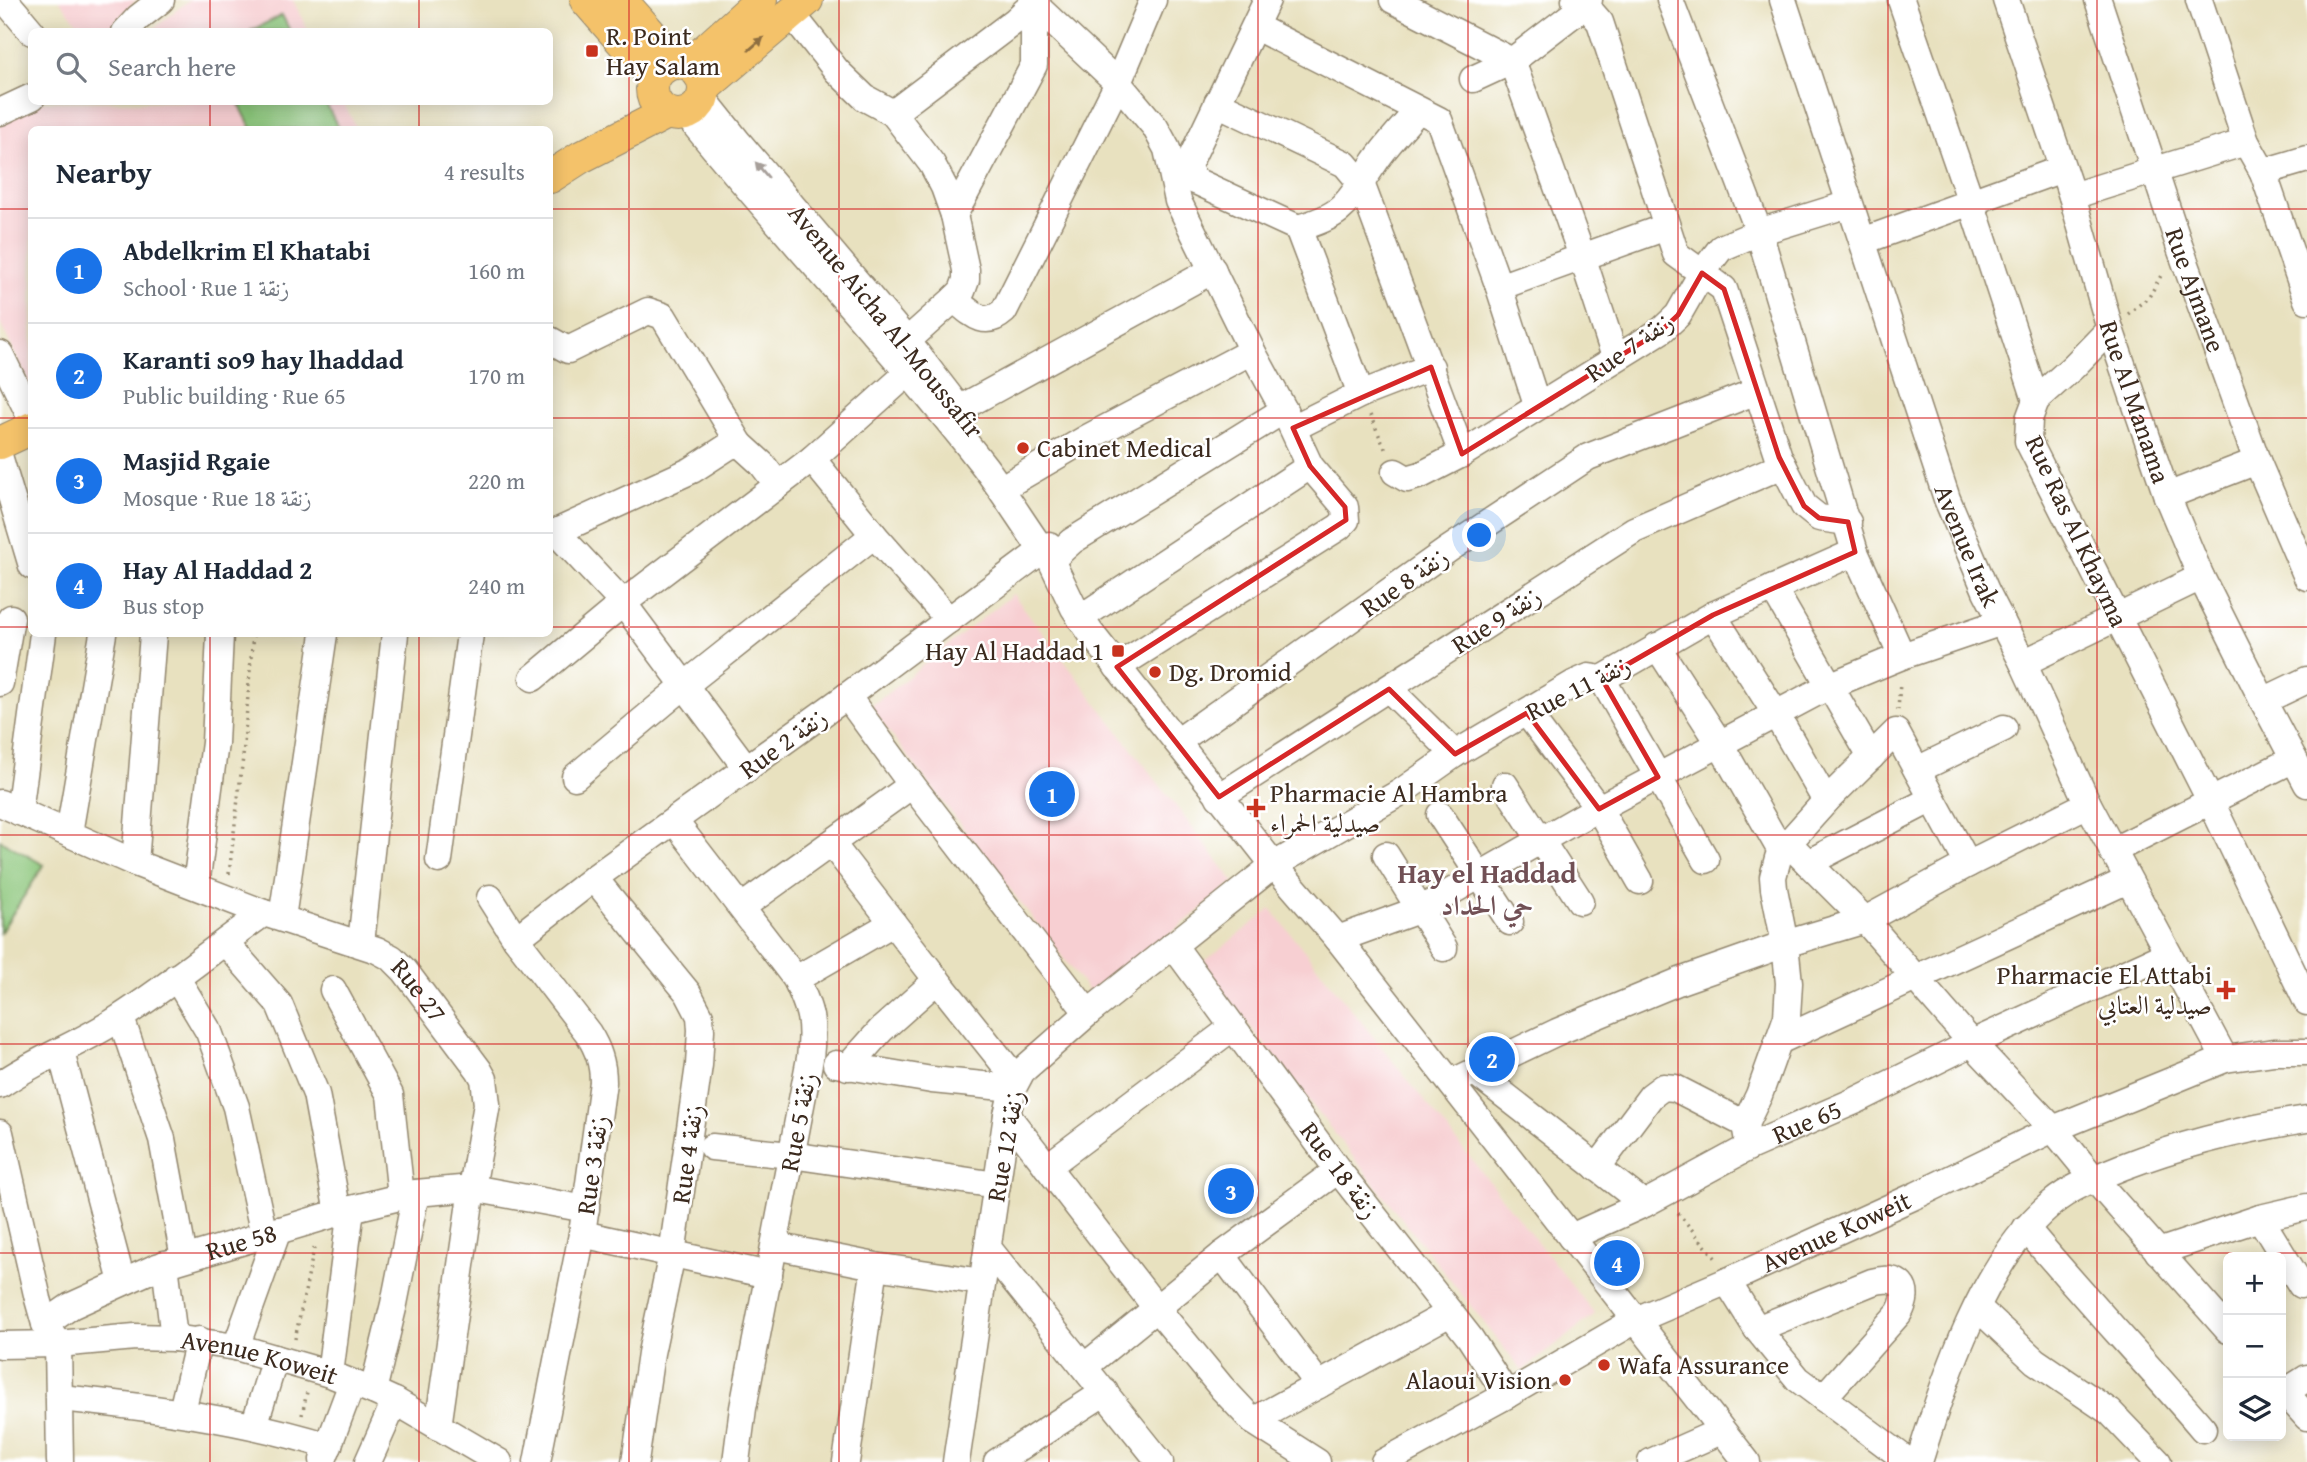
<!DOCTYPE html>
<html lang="en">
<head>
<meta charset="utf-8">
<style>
  :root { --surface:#fff; --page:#f6f6f7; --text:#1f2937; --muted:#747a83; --line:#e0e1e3; --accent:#1a73e8 }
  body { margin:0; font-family:"Gentium Book Plus",Amiri,serif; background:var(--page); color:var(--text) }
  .controls { position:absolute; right:21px; bottom:21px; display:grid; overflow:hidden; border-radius:10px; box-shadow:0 4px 18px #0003 }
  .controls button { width:63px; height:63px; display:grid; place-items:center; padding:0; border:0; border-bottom:2px solid var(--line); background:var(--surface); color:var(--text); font:35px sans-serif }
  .you { position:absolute; left:1480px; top:536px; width:24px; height:24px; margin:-18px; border:5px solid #fff; border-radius:50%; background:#1a73e8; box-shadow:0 0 0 10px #1a73e833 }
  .badge { display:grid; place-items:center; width:46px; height:46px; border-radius:50%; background:var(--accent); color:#fff; font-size:23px; font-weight:700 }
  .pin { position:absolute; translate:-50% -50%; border:4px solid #fff; box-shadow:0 2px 7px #0006 }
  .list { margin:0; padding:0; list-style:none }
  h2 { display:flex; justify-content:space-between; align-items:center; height:91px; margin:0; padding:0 28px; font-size:30px }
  h2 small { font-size:23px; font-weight:400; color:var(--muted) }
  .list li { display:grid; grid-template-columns:46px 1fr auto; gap:21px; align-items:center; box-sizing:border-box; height:105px; padding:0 28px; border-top:2px solid var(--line) }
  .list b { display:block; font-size:26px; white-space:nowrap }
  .list p { margin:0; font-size:23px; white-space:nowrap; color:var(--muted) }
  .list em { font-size:23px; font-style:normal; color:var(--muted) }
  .icon { flex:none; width:38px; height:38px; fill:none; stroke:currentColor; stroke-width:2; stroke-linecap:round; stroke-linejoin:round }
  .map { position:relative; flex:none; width:2307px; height:1462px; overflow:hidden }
  .search { position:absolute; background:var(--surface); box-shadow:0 4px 18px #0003; left:28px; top:28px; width:525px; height:77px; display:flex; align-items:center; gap:18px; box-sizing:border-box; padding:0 24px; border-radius:10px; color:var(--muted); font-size:26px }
  .panel { position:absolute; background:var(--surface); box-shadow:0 4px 18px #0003; left:28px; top:126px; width:525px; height:511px; border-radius:10px }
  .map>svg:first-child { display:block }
  .built { fill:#f7cfd2 }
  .green { fill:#8bc67a; stroke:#63784c; stroke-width:2 }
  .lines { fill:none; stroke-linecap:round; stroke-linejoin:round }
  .minor-casing { stroke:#92866e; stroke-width:29 }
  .major-casing { stroke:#92866e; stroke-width:34 }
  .path { stroke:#92866e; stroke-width:3.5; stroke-dasharray:2 5; stroke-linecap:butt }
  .minor { stroke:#fff; stroke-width:26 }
  .major { stroke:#f4c26a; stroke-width:32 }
  .oneway { fill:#8e6e40 }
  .oneway2 { fill:#a79f9a }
  .marked { fill:none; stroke:#d62828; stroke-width:5; stroke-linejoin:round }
  .grid { fill:none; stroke:#d62828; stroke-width:2; stroke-opacity:0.55 }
  .poi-dot { fill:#c8321e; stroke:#fff; stroke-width:2.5 }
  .labels { text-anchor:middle; stroke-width:5; stroke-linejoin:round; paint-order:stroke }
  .poi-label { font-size:26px; fill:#3b2a1e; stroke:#fff; text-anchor:start }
  .street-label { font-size:26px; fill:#3b2a1e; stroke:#fff }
  .neighbourhood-label { font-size:28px; font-weight:bold; fill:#715055; stroke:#fff }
</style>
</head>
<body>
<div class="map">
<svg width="2307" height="1462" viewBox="0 0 2307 1462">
  <rect width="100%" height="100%" fill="#fff"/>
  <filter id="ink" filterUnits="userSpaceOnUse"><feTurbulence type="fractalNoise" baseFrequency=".0143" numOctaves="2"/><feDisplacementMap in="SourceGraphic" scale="14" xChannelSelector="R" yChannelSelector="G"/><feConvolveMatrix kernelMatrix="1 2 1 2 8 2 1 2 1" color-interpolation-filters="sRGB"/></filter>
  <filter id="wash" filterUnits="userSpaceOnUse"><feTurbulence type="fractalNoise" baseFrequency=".00686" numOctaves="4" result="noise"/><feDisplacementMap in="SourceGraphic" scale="28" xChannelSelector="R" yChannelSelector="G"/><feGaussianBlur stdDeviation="1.57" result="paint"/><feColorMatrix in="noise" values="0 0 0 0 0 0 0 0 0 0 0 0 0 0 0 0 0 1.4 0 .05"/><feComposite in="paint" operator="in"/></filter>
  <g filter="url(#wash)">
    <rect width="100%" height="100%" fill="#e8e1bf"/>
    <g class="built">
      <polygon points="59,0 136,0 107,32 84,31"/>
      <polygon points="189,0 293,0 308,31 150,32"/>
      <polygon points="35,102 343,102 357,129 32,130 31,388 0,322 0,120"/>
      <polygon points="1013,594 1234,882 1093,997 870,707"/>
      <polygon points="1271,909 1595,1314 1522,1371 1201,964"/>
    </g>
    <g class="green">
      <polygon points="282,15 290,31 250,31"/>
      <polygon points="238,102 325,102 339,129 252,129"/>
      <polygon points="0,840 44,865 0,933"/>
    </g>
  </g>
  <g filter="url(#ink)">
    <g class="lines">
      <defs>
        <g id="minor">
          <polyline points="5,0 32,32"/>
          <polyline points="1393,0 1512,61 1582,256 1615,357"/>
          <polyline points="1575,0 1585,5 1600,22 1676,254 1724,289 1779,457 1804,506 1819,518 1848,522"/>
          <polyline points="1670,0 1759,232 1855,552 1902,656"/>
          <path id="s1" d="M1783,0l164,499 39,92 37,72 65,141 137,255"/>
          <polyline points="1901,0 1971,202 2036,400 2029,419 2028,441 2211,802 2307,1002"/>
          <path id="s2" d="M2006,0l66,196 38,133 57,167 34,81 62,124 44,83"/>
          <path id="s3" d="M2098,0l81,245 78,216 50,116"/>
          <polyline points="2199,0 2246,142 2263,172 2307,300"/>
          <polyline points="1034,4 1118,83 1155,127 1167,149 1178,201 1252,351 1284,410 1310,466 1345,507 1346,520 1339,527 1117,667"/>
          <polyline points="791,13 837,71 865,98 893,113 932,164 944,187 954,215 966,270 966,280 962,291 954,299 907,341"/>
          <polyline points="1256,27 1439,120 1499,287 1537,405"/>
          <polyline points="125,32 138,18 161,0"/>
          <polyline points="1473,79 1512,61 1585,5 1589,0"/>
          <polyline points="703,98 739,143 907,341 964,415"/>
          <polyline points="1217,103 1345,164 1361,183 1462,454"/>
          <polyline points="0,112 32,97"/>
          <polyline points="893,113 1016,20 1037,0"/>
          <path d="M686,114c97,120 204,231 299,353 20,27 38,56 57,83l7,6 25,52 16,24 184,233 64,74 409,523"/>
          <polyline points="1187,167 1195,181 1200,183 1298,228 1361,394"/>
          <polyline points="1187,167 1267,0"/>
          <polyline points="2263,172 2307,159"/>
          <polyline points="2072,196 2246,142"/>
          <polyline points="954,215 1034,65 1034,4"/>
          <path d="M1298,228c50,-14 49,-26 77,-66 12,-18 28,-34 42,-51"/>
          <polyline points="1863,241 2062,169"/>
          <polyline points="1499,287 1666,227"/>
          <path d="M954,299c17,14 30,30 50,12l114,-228 35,-83"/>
          <polyline points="550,340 568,350 648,311 663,316 740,444"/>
          <polyline points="0,354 32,420"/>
          <polyline points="2036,400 2073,367 2110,329"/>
          <polyline points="959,409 1213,270"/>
          <polyline points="1293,428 1361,394 1431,367"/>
          <polyline points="0,459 32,566"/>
          <polyline points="812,459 874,535 949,620"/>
          <polyline points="1395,472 1407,479 1421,475 1462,454 1662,330 1678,315 1702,273 1721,248 1759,232 1849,204"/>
          <polyline points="1012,482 1089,437 1252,351"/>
          <polyline points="2167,496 2257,461"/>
          <polyline points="556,532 623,603 747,769"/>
          <polyline points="550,533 556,532 692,470 729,446 740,444 762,464 778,485"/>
          <polyline points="1051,560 1072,541 1284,410"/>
          <polyline points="1773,588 1871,757"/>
          <polyline points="1713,615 1776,714 1826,801"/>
          <polyline points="1080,618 1310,466"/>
          <polyline points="1657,646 1720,744 1781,851"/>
          <polyline points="2023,663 2201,577"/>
          <polyline points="533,678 623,603 812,459 919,363"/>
          <polyline points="1602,679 1706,860"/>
          <polyline points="0,683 11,618"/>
          <polyline points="1389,689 1455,754"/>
          <polyline points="847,696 912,785 1088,1013"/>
          <polyline points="2263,701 2307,680"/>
          <polyline points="1527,713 1599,809 1640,881"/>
          <polyline points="1177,742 1449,549 1588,457 1757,391"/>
          <polyline points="1917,770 2004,728"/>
          <polyline points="575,777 685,685 874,535"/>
          <polyline points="1505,785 1580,901"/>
          <polyline points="1219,797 1634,530 1783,465"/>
          <path id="s4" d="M0,803l135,60 129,50 113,37 15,8 13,13 74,99 5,9 3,25 -15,84 -34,239"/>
          <polyline points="19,812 43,634"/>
          <polyline points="1440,815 1510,922"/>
          <path d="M675,822l121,157c15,32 18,43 14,79l-67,350 -7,54"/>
          <polyline points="69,833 103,634"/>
          <polyline points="1788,843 1865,920 1972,1043 2053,1129 2090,1174 2228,1330"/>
          <polyline points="832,844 937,980"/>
          <polyline points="2112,851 2294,759"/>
          <polyline points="1386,855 1444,948"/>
          <polyline points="439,860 470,634"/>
          <polyline points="135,863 153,634"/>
          <polyline points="1808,863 1932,799"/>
          <polyline points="594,878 688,993 700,1016 701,1030 699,1065 672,1254 651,1353 635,1462"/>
          <polyline points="196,885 215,743 220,634"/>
          <path d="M490,898l26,41 72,94c10,16 15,30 15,49l-21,152 -45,228"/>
          <polyline points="742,907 912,785"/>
          <polyline points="282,918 324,634"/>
          <polyline points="516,939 594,878 847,696 1049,545"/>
          <polyline points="1338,939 1421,909 1580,818 1829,686 1902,656 2002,622"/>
          <polyline points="225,942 279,1004 316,1094 338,1213"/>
          <polyline points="361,943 395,634"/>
          <polyline points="1173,945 1338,1170 1470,1338 1507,1395"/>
          <polyline points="176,977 209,1032 236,1107 264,1235"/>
          <polyline points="796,979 893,923"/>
          <polyline points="333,990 390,1095 401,1196"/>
          <polyline points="121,1018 162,1139 184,1258"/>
          <polyline points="1779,1041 2128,880"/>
          <polyline points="61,1052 122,1282"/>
          <polyline points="836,1064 932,1080 1013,1088"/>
          <polyline points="848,1067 881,1030 937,980 1016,1079"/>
          <path id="s5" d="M1475,1072l169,132 105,-57 108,-47 115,-57 195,-89"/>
          <polyline points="1461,1078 1557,1032 1680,981 1785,944 1865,920 1968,864 2088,804"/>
          <path d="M0,1085c38,-27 83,-42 121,-68 49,-32 95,-70 143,-104"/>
          <polyline points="1007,1115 1157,1309 1222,1388 1253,1421 1317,1462"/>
          <polyline points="0,1133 38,1299 45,1324 58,1344 60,1462"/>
          <polyline points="712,1147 791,1155 997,1185"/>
          <polyline points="1749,1147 1745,1124 1759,1095 1787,1017 1789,983 1785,944 1774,889 1773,877 1778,858 1781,851 1826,801 1896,732 1968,864"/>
          <polyline points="1047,1167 1233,1027"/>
          <polyline points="1597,1168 1651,1096 1663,1087 1675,1088 1745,1124"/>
          <polyline points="2260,1218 2301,1285"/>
          <path d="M2026,1228c57,69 119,133 177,201"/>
          <polyline points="582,1234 769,1275"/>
          <polyline points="1571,1237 1644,1204"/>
          <polyline points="775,1246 875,1266 982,1282"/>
          <polyline points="988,1248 1160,1462"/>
          <polyline points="2158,1252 2260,1218 2307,1207"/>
          <polyline points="1222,1255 1319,1385"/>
          <polyline points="165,1264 174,1338"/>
          <polyline points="1727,1281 1757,1329 1798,1379 1909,1462"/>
          <polyline points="1977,1307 2035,1361 2110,1412 2158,1462"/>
          <path id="s6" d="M45,1324l26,-18 86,-39 194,-58 65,-16 56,-5 114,21"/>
          <path d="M1757,1329l115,-47c27,-8 41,6 27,31l-76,85"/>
          <path id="s7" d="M0,1345l58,-1 77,-7 39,1 62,9 94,27 43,17 22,10 104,61"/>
          <polyline points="236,1347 278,1230"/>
          <polyline points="1084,1367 1222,1255 1338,1170"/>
          <polyline points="330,1374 351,1209"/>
          <polyline points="2281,1388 2307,1417"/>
          <polyline points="373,1391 394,1304 416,1193"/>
          <polyline points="2285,1392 2307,1378"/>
          <path d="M60,1398c91,9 181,21 269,48"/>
          <polyline points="182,1411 199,1340"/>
          <polyline points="1253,1421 1450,1313"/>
          <polyline points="254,1426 275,1358"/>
          <polyline points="323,1460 352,1383"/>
          <polyline points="368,1462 395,1401"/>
          <polyline points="846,1462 875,1266"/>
          <polyline points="956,1462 1007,1115 1013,1088 1022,1071 1088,1013 1274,865 1401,792 1455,754 1575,683 1589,677 1602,679 1713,615 1855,552"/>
          <polyline points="997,1462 1105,1392"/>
          <path id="s8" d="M1384,1462l123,-67 129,-75 96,-41 185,-84 136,-66 172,-70 49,-7h33"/>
          <polyline points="1651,1462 1721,1431"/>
          <path d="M1919,1462c25,-83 64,-201 132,-258 20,-17 46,-27 71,-37 62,-24 119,-38 185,-48"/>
        </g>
        <g id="major">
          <polyline points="586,0 654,78"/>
          <polyline points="621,0 657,41 681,63"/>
          <circle cx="678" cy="89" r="26"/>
          <polyline points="689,65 761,0"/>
          <polyline points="705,87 807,0"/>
          <polyline points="550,177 581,157 667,113"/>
          <polyline points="0,443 32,428"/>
        </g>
      </defs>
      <use href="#minor" class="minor-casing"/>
      <use href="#major" class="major-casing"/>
      <g class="path">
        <polyline points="2128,314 2149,297 2163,272"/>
        <polyline points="1370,415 1387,453"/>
        <polyline points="1898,710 1900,683"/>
        <polyline points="229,874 243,757 253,634"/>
        <polyline points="1678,1213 1718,1261"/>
        <polyline points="295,1339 315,1244"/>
        <polyline points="302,1415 307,1392"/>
      </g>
      <use href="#minor" class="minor"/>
      <use href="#major" class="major"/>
    </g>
    <defs><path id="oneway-solid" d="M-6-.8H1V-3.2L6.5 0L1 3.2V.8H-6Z" transform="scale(1.75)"/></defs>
    <use class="oneway" href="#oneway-solid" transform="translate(756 44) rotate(-41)"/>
    <use class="oneway2" href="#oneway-solid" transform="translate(762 170) rotate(-130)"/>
  </g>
  <path class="marked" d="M1702,273l22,16 55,168 25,49 15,12 29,4 7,30 -142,63 -111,64 56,98 -59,32 -72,-96 -72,41 -66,-65 -170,108 -102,-130 229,-147 -1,-13 -35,-41 -17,-38 138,-61 31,87 200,-124 16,-15z"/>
  <path class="grid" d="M210,0v32M419,0v32M629,0v1462M839,0v1462M1049,0v1462M1258,0v1462M1468,0v1462M1678,0v1462M1888,0v1462M2097,0v1462M210,102v28M419,102v28M0,209h32M550,209h1757M0,418h32M550,418h1757M0,627h32M550,627h1757M210,634v828M419,634v828M0,835h2307M0,1044h2307M0,1253h2307"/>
  <g class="poi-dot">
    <rect x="585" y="44" width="14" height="14" rx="3.5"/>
    <circle cx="1023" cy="448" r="7"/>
    <rect x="1111" y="644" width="14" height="14" rx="3.5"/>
    <circle cx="1155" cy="672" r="7"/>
    <path d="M1252.5 797.5h7v7h7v7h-7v7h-7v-7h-7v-7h7z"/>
    <path d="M2222.5 979.5h7v7h7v7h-7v7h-7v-7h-7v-7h7z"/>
    <circle cx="1604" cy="1365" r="7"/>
    <circle cx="1565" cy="1380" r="7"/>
  </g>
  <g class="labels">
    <g class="poi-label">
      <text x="606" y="45">R. Point<tspan x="606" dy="30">Hay Salam</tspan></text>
      <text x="1037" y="457">Cabinet Medical</text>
      <text x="1104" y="660" text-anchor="end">Hay Al Haddad 1</text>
      <text x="1169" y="681">Dg. Dromid</text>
      <text x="1270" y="802">Pharmacie Al Hambra<tspan x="1270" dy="30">صيدلية الحمراء</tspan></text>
      <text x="2212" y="984" text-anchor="end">Pharmacie El Attabi<tspan x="2212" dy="30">صيدلية العتابي</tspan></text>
      <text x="1618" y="1374">Wafa Assurance</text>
      <text x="1551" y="1389" text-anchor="end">Alaoui Vision</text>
    </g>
    <g class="street-label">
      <text dy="9" stroke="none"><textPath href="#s3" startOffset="306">Rue Ajmane</textPath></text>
      <text transform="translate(886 321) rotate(51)" y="9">Avenue Aicha Al-Moussafir</text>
      <text transform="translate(1629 347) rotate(-35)" y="9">Rue 7 زنقة</text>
      <text dy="9" stroke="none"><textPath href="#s2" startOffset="422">Rue Al Manama</textPath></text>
      <text transform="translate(2077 531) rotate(65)" y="9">Rue Ras Al Khayma</text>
      <text dy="9" stroke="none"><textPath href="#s1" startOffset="576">Avenue Irak</textPath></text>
      <text transform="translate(1404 582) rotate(-35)" y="9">Rue 8 زنقة</text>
      <text transform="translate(1496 620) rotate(-33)" y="9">Rue 9 زنقة</text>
      <text transform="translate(1578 688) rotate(-27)" y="9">Rue 11 زنقة</text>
      <text transform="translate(783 743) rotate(-36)" y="9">Rue 2 زنقة</text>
      <text dy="9" stroke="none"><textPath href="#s4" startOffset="464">Rue 27</textPath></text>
      <text transform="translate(798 1122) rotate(-79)" y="9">Rue 5 زنقة</text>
      <text dy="9" stroke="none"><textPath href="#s5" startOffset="397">Rue 65</textPath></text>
      <text transform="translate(1005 1146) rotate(-80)" y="9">Rue 12 زنقة</text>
      <text transform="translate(687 1154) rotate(-82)" y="9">Rue 4 زنقة</text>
      <text transform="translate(592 1165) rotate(-82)" y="9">Rue 3 زنقة</text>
      <text transform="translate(1340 1170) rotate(53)" y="9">Rue 18 زنقة</text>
      <text dy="9" stroke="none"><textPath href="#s8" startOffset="508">Avenue Koweit</textPath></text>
      <text dy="9" stroke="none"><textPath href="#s6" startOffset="214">Rue 58</textPath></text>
      <text dy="9" stroke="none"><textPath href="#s7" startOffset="262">Avenue Koweit</textPath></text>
    </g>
    <g class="neighbourhood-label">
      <text x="1487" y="883">Hay el Haddad<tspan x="1487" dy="32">حي الحداد</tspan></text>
    </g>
  </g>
</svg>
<div class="controls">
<button>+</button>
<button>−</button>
<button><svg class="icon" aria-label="layers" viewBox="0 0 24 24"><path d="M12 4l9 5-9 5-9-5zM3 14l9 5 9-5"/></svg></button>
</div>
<div class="you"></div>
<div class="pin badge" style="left:1052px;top:794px">1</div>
<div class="pin badge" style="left:1492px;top:1059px">2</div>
<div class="pin badge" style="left:1231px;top:1191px">3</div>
<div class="pin badge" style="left:1617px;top:1263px">4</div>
<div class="search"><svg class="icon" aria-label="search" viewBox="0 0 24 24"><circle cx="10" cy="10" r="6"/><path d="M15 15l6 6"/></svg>Search here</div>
<section class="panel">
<h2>Nearby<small>4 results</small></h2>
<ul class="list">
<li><span class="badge">1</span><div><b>Abdelkrim El Khatabi</b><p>School · Rue 1 زنقة</p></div><em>160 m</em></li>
<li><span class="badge">2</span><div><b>Karanti so9 hay lhaddad</b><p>Public building · Rue 65</p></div><em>170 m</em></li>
<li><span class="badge">3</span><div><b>Masjid Rgaie</b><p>Mosque · Rue 18 زنقة</p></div><em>220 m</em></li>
<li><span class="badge">4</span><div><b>Hay Al Haddad 2</b><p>Bus stop</p></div><em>240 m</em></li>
</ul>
</section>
</div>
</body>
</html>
